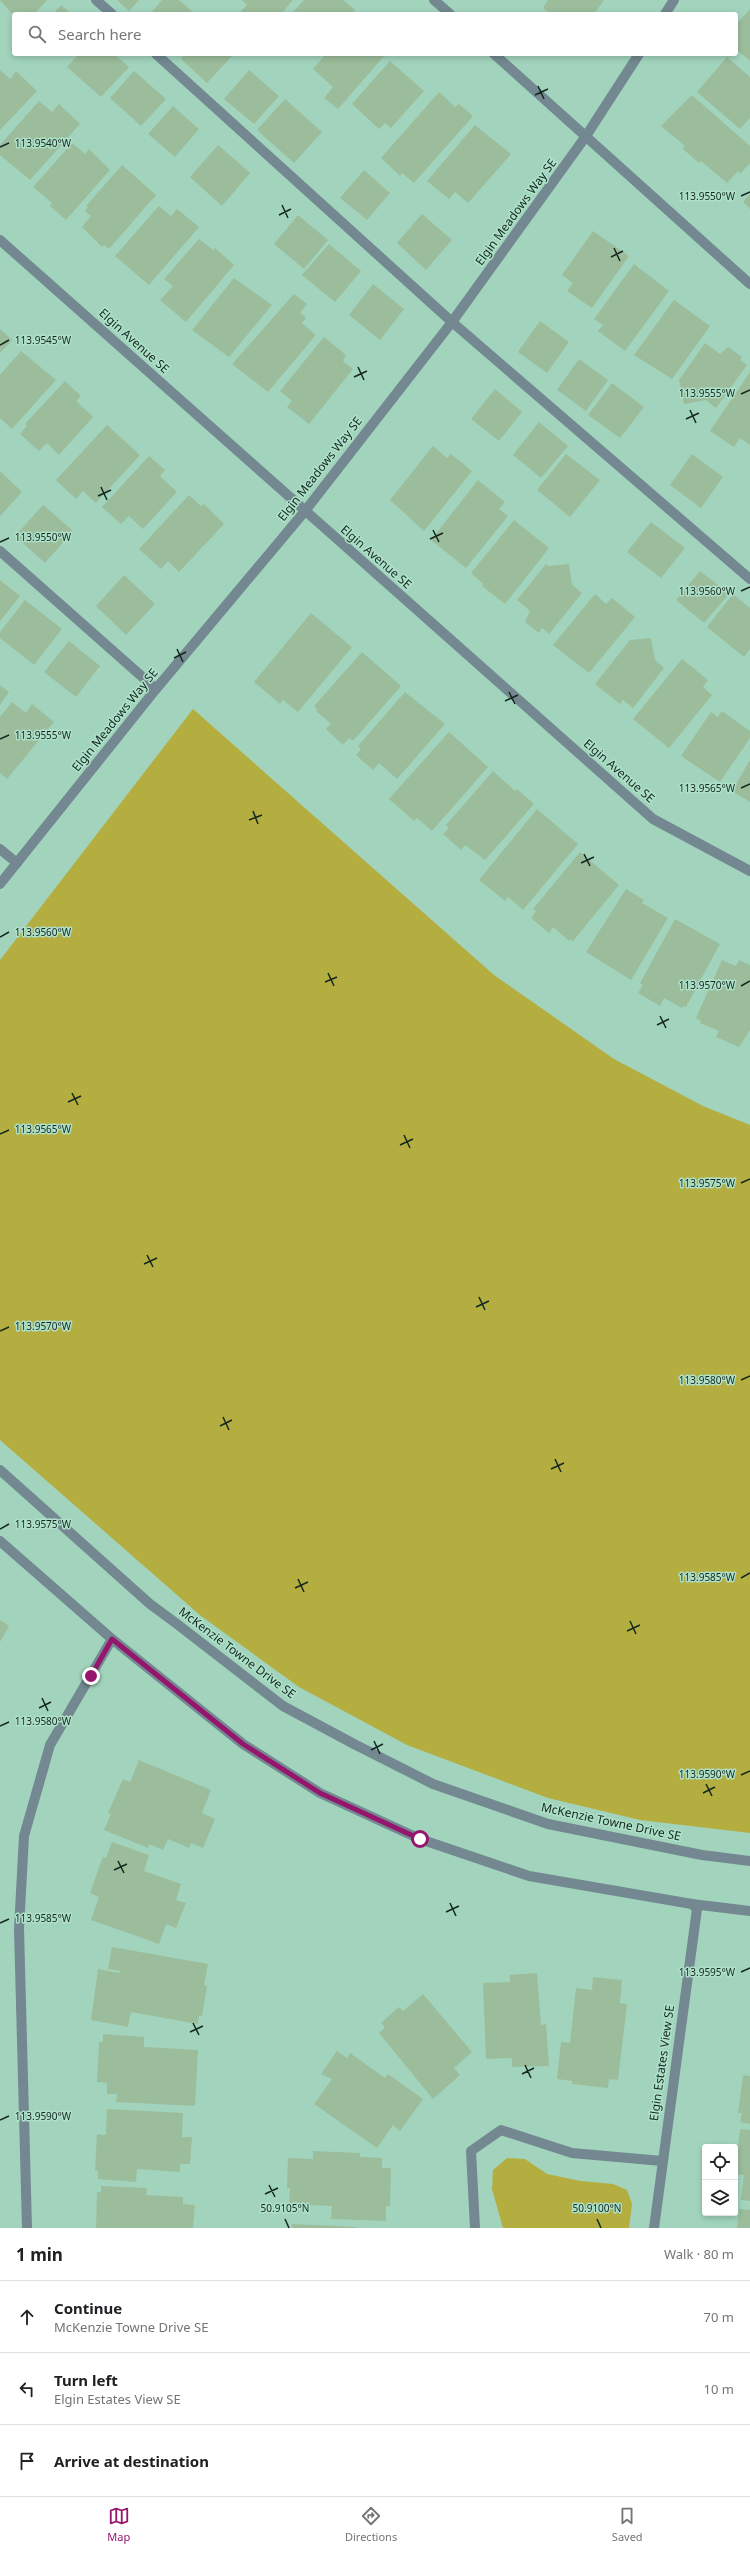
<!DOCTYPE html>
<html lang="en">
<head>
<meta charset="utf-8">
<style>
  :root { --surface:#fff; --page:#f2f2f2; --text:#202124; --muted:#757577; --line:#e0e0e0; --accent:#96156d }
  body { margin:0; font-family:"Noto Sans",sans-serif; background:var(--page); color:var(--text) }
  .controls { position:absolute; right:12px; bottom:12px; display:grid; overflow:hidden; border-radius:4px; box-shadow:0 2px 6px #0003 }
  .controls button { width:36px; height:36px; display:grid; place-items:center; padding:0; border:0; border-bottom:1px solid var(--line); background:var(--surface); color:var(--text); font:20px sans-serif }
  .stop { position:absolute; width:12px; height:12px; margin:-9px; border:3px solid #96156d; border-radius:50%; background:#fff }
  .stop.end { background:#96156d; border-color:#fff; box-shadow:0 1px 4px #0008 }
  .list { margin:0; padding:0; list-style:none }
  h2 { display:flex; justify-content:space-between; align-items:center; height:52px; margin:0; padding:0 16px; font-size:17px }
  h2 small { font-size:13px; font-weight:400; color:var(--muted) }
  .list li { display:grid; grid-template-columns:26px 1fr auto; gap:12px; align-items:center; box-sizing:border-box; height:72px; padding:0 16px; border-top:1px solid var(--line) }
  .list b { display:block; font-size:15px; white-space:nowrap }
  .list p { margin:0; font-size:13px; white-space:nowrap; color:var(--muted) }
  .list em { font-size:13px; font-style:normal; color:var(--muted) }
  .icon { flex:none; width:22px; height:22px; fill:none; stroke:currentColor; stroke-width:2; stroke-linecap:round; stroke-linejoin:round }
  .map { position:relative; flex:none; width:750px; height:2228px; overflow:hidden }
  .search { position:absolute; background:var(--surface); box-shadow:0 2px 6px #0003; left:12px; right:12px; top:12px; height:44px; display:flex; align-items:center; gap:10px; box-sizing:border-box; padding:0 14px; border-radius:4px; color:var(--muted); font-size:15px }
  .sheet { height:268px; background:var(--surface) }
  nav { display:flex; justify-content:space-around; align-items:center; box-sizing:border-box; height:56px; border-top:1px solid var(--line); background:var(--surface); font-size:11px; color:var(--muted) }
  nav a { display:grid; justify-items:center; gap:2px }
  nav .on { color:var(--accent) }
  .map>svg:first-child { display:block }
  .green { fill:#b4ad40 }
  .building { fill:#9bbd9b }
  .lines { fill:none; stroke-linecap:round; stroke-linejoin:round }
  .minor { stroke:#738891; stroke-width:10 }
  .route { stroke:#96156d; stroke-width:5 }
  .ticks { fill:none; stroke:#142820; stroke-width:1.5 }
  .labels { text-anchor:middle; stroke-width:3; stroke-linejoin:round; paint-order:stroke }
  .street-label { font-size:12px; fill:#142820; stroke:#afe1ca }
  .ticks-label { font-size:10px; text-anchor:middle; fill:#142820; stroke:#afe1ca; stroke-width:3; stroke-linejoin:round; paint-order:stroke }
</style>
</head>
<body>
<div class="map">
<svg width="750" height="2228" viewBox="0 0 750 2228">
  <rect width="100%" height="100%" fill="#a2d4bd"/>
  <g class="green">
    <polygon points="193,709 494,975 614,1059 703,1106 750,1125 750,1833 640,1820 548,1798 407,1745 299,1687 201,1616 0,1440 0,960"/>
    <polygon points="507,2158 525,2159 547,2174 581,2181 613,2184 627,2190 632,2204 629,2228 503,2228 492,2189 493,2170"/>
  </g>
  <g class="building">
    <polygon points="0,0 47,0 34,14 14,16"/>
    <polygon points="117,0 139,0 129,11"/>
    <polygon points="162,0 179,0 195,14 150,14"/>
    <polygon points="242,0 293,0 281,14 245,14 241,11 247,5"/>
    <polygon points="304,0 343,0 355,10 352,14 291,14"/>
    <polygon points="548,0 604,0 594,14 551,14 543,8"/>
    <polygon points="61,5 72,14 53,14"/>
    <polygon points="750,9 750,61 736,49 736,25"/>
    <polygon points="79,54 114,54 129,67 101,97 67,67"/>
    <polygon points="185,54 230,54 232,56 207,83 181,59"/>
    <polygon points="326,54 386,54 338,109 324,98 333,87 313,69"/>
    <polygon points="727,57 750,77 750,118 740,129 697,92"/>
    <polygon points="390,61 424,91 391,128 385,123 379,129 352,104"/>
    <polygon points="0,70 10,79 16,71 37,91 0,130"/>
    <polygon points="249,70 279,96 254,124 224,99"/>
    <polygon points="134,71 166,99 141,126 110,98"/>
    <polygon points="439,92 455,107 459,104 473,116 414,183 402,173 400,176 381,158"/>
    <polygon points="692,95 750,146 750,163 740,174 738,171 727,183 701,161 699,163 683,149 685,146 661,126"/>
    <polygon points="285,99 322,132 294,163 257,130"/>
    <polygon points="39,101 52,112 59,104 80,124 30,180 0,155 0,145"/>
    <polygon points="173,106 199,129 175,157 148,134"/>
    <polygon points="475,125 511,154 468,203 455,192 449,199 427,181"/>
    <polygon points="72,143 85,154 89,149 110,170 66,220 50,206 52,203 33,187"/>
    <polygon points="218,145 250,173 222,206 190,177"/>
    <polygon points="122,165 156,195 109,249 104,245 102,247 82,227 91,216 85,211 88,207 86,206"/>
    <polygon points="364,170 390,193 367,220 340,198"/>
    <polygon points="750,194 750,209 743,202"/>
    <polygon points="159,206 171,216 177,209 199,227 149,285 115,256"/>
    <polygon points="422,214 452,240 426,270 397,243"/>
    <polygon points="298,215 328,240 304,269 274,244"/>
    <polygon points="593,231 629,256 592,308 567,291 573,283 562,275"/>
    <polygon points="199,239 213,250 215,248 234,265 186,322 160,300 173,286 164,279"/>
    <polygon points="329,244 361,271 335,302 302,275"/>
    <polygon points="634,264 669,291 625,351 598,331 603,325 594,319"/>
    <polygon points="234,278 272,305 229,357 192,330"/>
    <polygon points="373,284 404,309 380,340 349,315"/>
    <polygon points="294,294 307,304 300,313 306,318 302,323 316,335 268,392 232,364"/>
    <polygon points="674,300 710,326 672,379 634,355"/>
    <polygon points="540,321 569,342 547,373 518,352"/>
    <polygon points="0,329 12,340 0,353"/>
    <polygon points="324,337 346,355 343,361 353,369 309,424 287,407 292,401 280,391"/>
    <polygon points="705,343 720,354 728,347 742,357 740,360 747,365 716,408 706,400 684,404 679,380"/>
    <polygon points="21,351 56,380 12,429 0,418 0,375"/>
    <polygon points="579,359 608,380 586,411 557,390"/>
    <polygon points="750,372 750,445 740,438 734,447 710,431"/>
    <polygon points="65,381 81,396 76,401 93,417 59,455 47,443 39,451 20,434 27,426 25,424"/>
    <polygon points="612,383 644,407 620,438 588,415"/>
    <polygon points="495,389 522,412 499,441 471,419"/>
    <polygon points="539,422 568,446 541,478 513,455"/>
    <polygon points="107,425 140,455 96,503 83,491 76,499 56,480"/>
    <polygon points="433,446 447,458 451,454 472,471 424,531 390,500"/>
    <polygon points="566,454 600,480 570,517 537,490"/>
    <polygon points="692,454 723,477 701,508 670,485"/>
    <polygon points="149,456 165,470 160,476 177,492 143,529 129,516 121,524 102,507"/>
    <polygon points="0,471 22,492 0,516"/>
    <polygon points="478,480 505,502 499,509 508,516 466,568 431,540"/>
    <polygon points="189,495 201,506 204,504 224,524 179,572 168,561 161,569 139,549"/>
    <polygon points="43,505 73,531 45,563 15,536"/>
    <polygon points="514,520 549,548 505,604 482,586 483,584 471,573"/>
    <polygon points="651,522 685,548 661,578 627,552"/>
    <polygon points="546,564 548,566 569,564 572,585 582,593 549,634 542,628 539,633 525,622 530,611 517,600"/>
    <polygon points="700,571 729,594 704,623 676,600"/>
    <polygon points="124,575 155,604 126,635 96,606"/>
    <polygon points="0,580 20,596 0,621"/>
    <polygon points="595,594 606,604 612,598 635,617 589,673 553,645"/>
    <polygon points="733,594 750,608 750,649 744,657 707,627"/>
    <polygon points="25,600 62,629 34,665 0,638 0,632"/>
    <polygon points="311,613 352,647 298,712 283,700 280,704 254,682"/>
    <polygon points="651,638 655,660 664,668 633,708 623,700 620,704 595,684 630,640"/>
    <polygon points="69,641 100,666 76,697 44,672"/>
    <polygon points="362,652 401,686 353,741 349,738 343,745 326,729 331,724 316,711 317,709 314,706"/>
    <polygon points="682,659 708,680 703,687 712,695 669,748 633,719"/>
    <polygon points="0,685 9,692 0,705"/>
    <polygon points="405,692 445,724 397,779 379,763 373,770 356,755 361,749 358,746"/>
    <polygon points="12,702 26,713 32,704 54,722 7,779 0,773 0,717"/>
    <polygon points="722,711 750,731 750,738 720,782 681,756 711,712 718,717"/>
    <polygon points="449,732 488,767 432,831 417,818 414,821 389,799"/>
    <polygon points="750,760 750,802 732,791"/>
    <polygon points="493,771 515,791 517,789 534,804 485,860 465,845 461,850 443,834 449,828 446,825"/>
    <polygon points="537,809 578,844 523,910 508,897 505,901 479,880"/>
    <polygon points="580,852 619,885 573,941 570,939 569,941 553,927 549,933 531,918 536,911 533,909"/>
    <polygon points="626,889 644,900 642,903 668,918 631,980 586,952"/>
    <polygon points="675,919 720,944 686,1007 683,1006 682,1008 664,998 660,1006 638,993 643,985 640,983"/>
    <polygon points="722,960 736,966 739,960 750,965 750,1030 739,1047 716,1037 719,1031 700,1023 701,1021 696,1018"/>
    <polygon points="0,1620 9,1626 0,1642"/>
    <polygon points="139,1760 211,1790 202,1813 215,1819 203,1848 191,1843 189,1848 168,1839 163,1850 149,1844 148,1848 104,1830 111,1814 108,1813 123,1779 130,1782"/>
    <polygon points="112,1842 149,1855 144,1871 181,1884 176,1900 186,1903 176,1928 166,1924 159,1944 91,1920 99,1897 90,1893 103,1857 106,1858"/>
    <polygon points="112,1947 208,1964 204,1985 207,1986 202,2016 199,2016 198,2024 131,2012 128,2027 91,2020 98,1969 119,1973 120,1971 108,1969"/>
    <polygon points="537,1973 541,2025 546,2024 549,2066 512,2067 512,2058 486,2059 483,1983 510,1982 510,1975"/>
    <polygon points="593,1977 622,1980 620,2003 627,2004 618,2080 609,2079 608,2088 572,2084 572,2081 557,2079 561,2042 570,2043 576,1988 592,1990"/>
    <polygon points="423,1994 472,2052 454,2068 460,2075 433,2099 379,2033 385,2027 381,2023 399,2007 403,2011"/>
    <polygon points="103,2034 144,2037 144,2047 198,2050 195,2106 116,2102 117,2094 107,2094 107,2083 97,2082 99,2042 103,2042"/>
    <polygon points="337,2051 347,2058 350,2053 385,2078 388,2074 423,2099 400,2131 393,2125 377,2148 314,2104 332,2079 321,2074"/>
    <polygon points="743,2075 750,2076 750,2124 740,2122 742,2113 738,2113"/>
    <polygon points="107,2109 183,2113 182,2137 192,2137 190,2164 180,2164 180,2172 137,2169 136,2182 98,2179 98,2171 95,2170 97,2134 106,2135"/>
    <polygon points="740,2129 750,2130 750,2201 741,2200 744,2175 735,2174"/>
    <polygon points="313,2151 360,2153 360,2157 382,2158 382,2168 391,2168 390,2206 386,2206 386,2221 331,2219 332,2206 289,2204 290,2188 287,2188 288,2158 313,2159"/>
    <polygon points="101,2186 147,2188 146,2195 183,2197 183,2204 195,2205 193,2228 96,2228 97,2192 101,2192"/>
    <polygon points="739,2209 750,2210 750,2228 737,2228"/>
    <polygon points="292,2224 356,2227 356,2228 292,2228"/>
  </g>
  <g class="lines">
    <g class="minor">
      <polyline points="96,0 112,14"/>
      <polyline points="434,0 450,14"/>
      <polyline points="665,14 674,0"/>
      <polyline points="156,54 452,322 750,579"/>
      <polyline points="494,54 750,284"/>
      <polyline points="0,240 653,819 750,871"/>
      <polyline points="0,551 156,689"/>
      <polyline points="0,849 17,863"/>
      <polyline points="0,884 156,689 305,511 452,322 586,136 639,54"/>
      <polyline points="0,1470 150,1604 177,1624 283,1706 354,1744 433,1784 548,1824 702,1855 750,1861"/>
      <polyline points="0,1541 112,1639 243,1744 320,1793 420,1839 529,1876 692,1904 750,1911"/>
      <polyline points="27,2228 19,1929 24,1836 50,1745 112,1639"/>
      <polyline points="475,2228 471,2151 501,2130 572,2153 662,2161"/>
      <polyline points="654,2228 697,1909 692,1904"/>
    </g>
  </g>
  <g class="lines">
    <polyline class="route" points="91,1676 112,1639 243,1744 320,1793 420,1839"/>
  </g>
  <path class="ticks" d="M538,86l6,13M535,95l13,-6M0,147l9,-4M741,196l9,-4M282,205l6,13M279,215l12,-6M614,248l6,13M611,257l12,-6M0,345l9,-5M358,367l6,13M354,377l13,-6M741,394l9,-4M690,410l6,13M686,419l13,-6M101,487l6,13M98,496l13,-6M433,530l6,12M430,539l13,-6M0,542l9,-4M741,591l9,-4M177,649l6,13M174,658l12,-6M509,692l6,12M505,701l13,-6M0,739l9,-4M741,788l9,-4M253,811l5,13M249,820l13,-5M584,854l6,12M581,863l13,-6M0,937l9,-5M328,973l6,13M325,982l12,-5M741,986l9,-5M660,1016l6,12M657,1025l12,-6M72,1093l6,12M68,1102l13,-6M0,1134l9,-4M404,1135l6,13M400,1145l13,-6M741,1183l9,-4M147,1255l6,12M144,1264l13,-6M479,1297l6,13M476,1307l13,-6M0,1331l9,-4M741,1380l9,-4M223,1417l6,13M220,1426l12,-6M555,1459l6,13M551,1469l13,-6M0,1529l9,-5M741,1578l9,-5M298,1579l6,13M295,1588l13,-6M630,1621l6,13M627,1631l13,-6M42,1698l6,13M39,1708l12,-6M0,1726l9,-4M374,1741l6,13M371,1750l12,-6M741,1775l9,-4M706,1784l6,12M703,1793l12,-6M118,1861l6,12M114,1870l13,-6M450,1903l6,13M446,1912l13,-6M0,1923l9,-4M741,1972l9,-4M193,2023l6,12M190,2032l13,-6M525,2065l6,13M522,2074l12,-6M0,2120l9,-4M269,2185l6,12M265,2194l13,-6M285,2219l4,9M597,2219l4,9"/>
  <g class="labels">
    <g class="street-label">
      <text transform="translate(516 212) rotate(-54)" y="4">Elgin Meadows Way SE</text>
      <text transform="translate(134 341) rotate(42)" y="4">Elgin Avenue SE</text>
      <text transform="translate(320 469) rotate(-52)" y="4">Elgin Meadows Way SE</text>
      <text transform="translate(376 557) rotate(41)" y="4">Elgin Avenue SE</text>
      <text transform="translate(115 720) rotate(-51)" y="4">Elgin Meadows Way SE</text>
      <text transform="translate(619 771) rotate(41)" y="4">Elgin Avenue SE</text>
      <text transform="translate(237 1653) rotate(37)" y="4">McKenzie Towne Drive SE</text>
      <text transform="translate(611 1822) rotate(12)" y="4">McKenzie Towne Drive SE</text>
      <text transform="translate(662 2063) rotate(-82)" y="4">Elgin Estates View SE</text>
    </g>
  </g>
  <g class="ticks-label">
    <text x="43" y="147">113.9540°W</text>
    <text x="707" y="200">113.9550°W</text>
    <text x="43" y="344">113.9545°W</text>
    <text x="707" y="397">113.9555°W</text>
    <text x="43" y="541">113.9550°W</text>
    <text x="707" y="595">113.9560°W</text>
    <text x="43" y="739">113.9555°W</text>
    <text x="707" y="792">113.9565°W</text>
    <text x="43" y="936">113.9560°W</text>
    <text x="707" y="989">113.9570°W</text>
    <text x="43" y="1133">113.9565°W</text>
    <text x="707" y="1187">113.9575°W</text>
    <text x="43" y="1330">113.9570°W</text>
    <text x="707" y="1384">113.9580°W</text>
    <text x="43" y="1528">113.9575°W</text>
    <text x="707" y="1581">113.9585°W</text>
    <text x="43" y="1725">113.9580°W</text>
    <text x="707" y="1778">113.9590°W</text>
    <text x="43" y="1922">113.9585°W</text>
    <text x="707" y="1976">113.9595°W</text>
    <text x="43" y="2120">113.9590°W</text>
    <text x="285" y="2212">50.9105°N</text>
    <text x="597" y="2212">50.9100°N</text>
  </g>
</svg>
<div class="controls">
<button><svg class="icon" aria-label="locate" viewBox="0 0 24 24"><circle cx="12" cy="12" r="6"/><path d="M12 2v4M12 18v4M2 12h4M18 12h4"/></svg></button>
<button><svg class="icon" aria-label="layers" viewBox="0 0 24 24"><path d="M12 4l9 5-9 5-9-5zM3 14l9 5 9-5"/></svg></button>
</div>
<div class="stop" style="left:420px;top:1839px"></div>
<div class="stop end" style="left:91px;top:1676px"></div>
<div class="search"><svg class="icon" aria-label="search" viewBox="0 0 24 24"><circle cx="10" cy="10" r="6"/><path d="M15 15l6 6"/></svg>Search here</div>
</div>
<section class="sheet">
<h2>1 min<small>Walk · 80 m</small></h2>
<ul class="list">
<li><svg class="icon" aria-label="ahead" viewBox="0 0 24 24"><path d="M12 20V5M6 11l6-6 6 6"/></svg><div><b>Continue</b><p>McKenzie Towne Drive SE</p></div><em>70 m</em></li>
<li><svg class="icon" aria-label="left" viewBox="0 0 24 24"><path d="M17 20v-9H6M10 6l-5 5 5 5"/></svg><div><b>Turn left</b><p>Elgin Estates View SE</p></div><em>10 m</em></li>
<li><svg class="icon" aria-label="arrive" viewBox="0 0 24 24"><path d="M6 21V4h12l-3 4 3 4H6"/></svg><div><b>Arrive at destination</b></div></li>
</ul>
</section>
<nav>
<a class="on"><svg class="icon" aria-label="map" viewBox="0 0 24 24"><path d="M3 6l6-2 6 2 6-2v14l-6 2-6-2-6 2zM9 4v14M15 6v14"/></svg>Map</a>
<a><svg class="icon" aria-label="directions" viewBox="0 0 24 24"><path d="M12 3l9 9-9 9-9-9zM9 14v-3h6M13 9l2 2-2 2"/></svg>Directions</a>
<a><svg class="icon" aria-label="saved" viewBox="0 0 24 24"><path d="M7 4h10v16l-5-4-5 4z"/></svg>Saved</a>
</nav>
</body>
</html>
